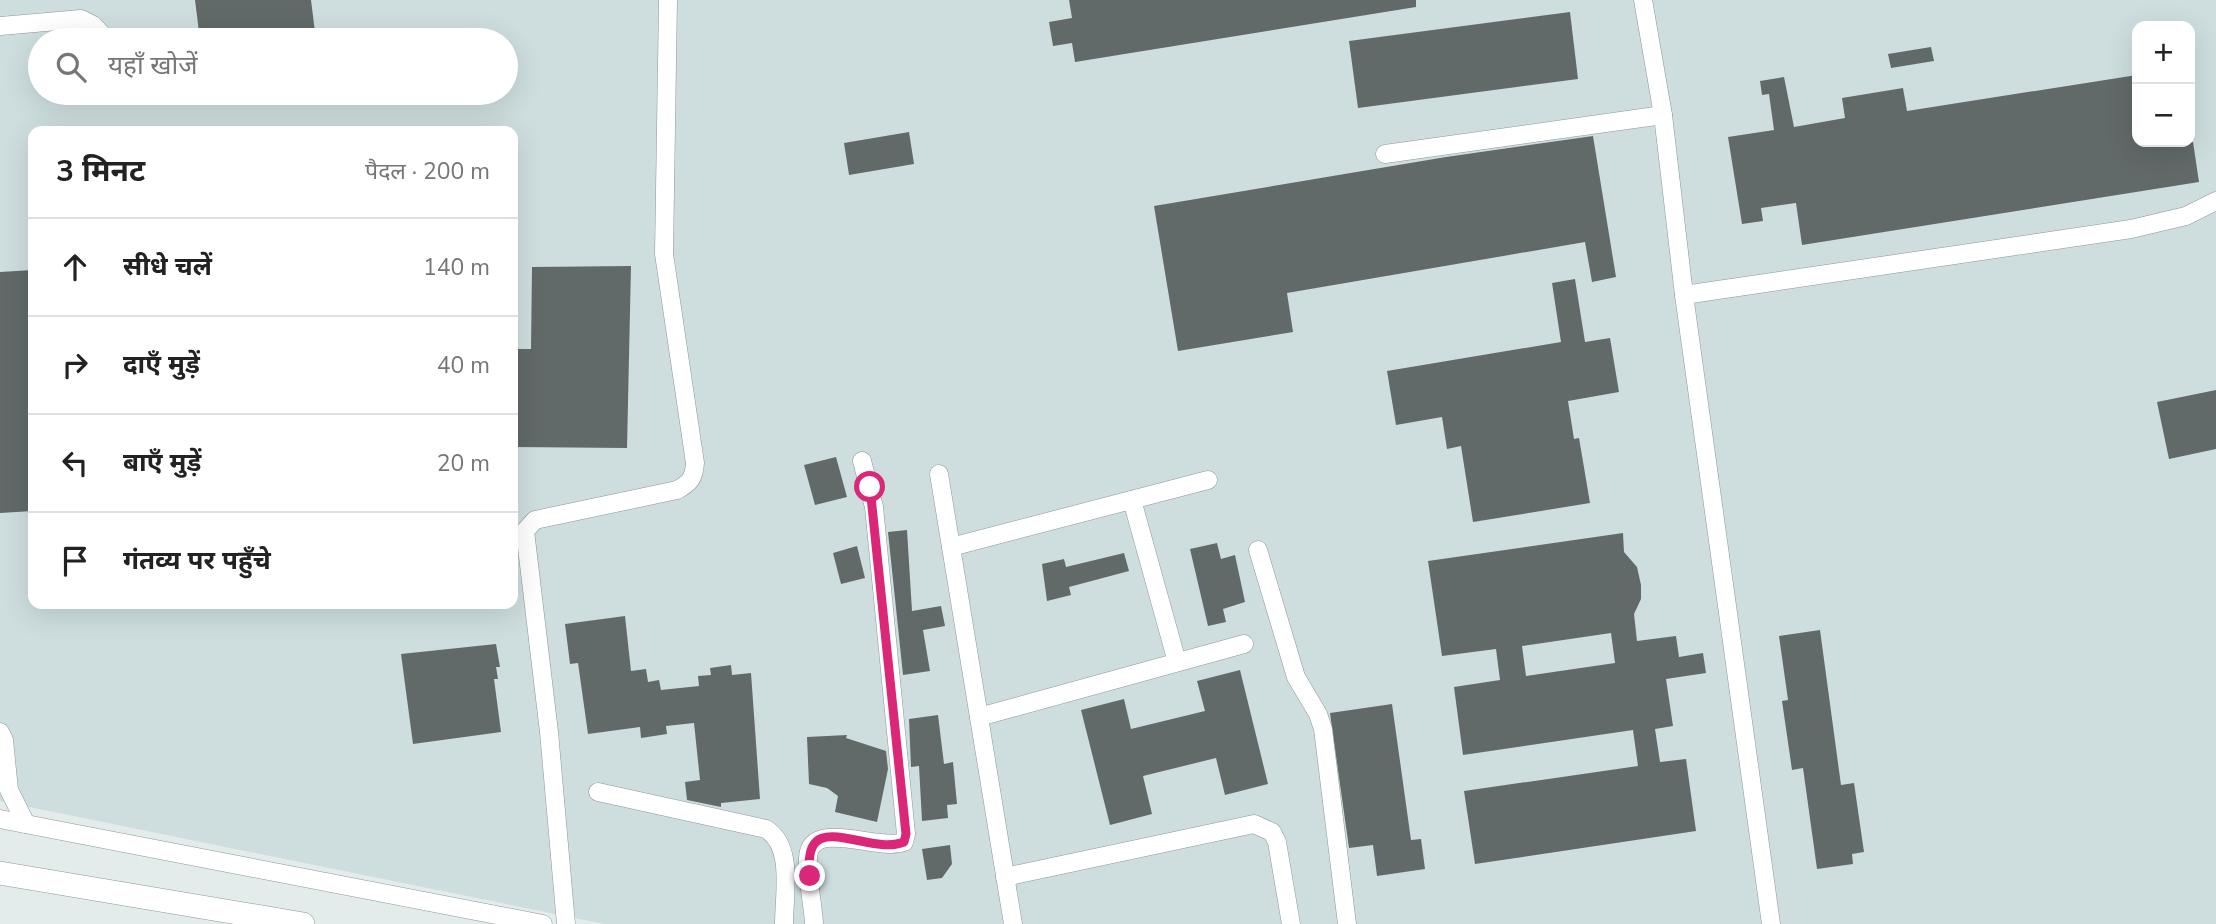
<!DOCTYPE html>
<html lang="hi">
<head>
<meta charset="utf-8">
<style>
  :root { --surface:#fff; --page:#f2f2f2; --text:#222; --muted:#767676; --line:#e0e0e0 }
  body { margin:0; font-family:"Nunito Sans","Noto Sans Devanagari",sans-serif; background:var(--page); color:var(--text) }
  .controls { position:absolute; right:21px; top:21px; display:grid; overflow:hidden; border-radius:14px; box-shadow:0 7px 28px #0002 }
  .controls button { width:63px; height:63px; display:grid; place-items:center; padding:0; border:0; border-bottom:2px solid var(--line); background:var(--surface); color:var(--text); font:35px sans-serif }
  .stop { position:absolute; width:21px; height:21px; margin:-16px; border:5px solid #db2777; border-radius:50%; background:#fff }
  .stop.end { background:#db2777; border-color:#fff; box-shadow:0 2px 7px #0008 }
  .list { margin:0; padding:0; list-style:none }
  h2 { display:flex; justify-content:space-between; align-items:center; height:91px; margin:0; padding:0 28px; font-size:30px }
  h2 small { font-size:23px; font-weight:400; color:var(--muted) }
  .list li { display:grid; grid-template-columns:46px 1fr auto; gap:21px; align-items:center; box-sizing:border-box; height:98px; padding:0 28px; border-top:2px solid var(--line) }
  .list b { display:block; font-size:26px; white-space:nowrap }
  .list em { font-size:23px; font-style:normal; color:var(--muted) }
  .icon { flex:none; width:38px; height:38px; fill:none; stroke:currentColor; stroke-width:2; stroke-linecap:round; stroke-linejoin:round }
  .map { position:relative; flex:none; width:2216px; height:924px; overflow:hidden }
  .search { position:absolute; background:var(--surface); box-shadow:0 7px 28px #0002; left:28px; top:28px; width:490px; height:77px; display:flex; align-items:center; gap:18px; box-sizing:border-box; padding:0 24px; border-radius:38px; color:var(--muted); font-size:26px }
  .panel { position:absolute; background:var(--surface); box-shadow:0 7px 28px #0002; left:28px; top:126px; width:490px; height:483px; border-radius:14px }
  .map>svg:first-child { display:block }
  .built { fill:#cededf; fill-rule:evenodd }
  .building { fill:#626969; fill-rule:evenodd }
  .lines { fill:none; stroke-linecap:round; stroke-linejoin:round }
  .minor-casing { stroke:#8f9697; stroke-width:19 }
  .major-casing { stroke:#8f9697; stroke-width:24 }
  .minor { stroke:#fff; stroke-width:18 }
  .major { stroke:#fff; stroke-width:23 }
  .route { stroke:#db2777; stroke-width:9 }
</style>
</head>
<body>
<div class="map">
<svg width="2216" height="924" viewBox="0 0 2216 924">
  <rect width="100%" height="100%" fill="#e3ebeb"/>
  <path class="built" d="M0,0h2216v924h-1612l-604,-123zM2137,26h53v116h-53zM40,40h466v53h-466zM33,131h480v473h-480z"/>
  <g class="building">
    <polygon points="195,0 311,0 316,40 200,40"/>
    <polygon points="1069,0 1416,0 1416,7 1075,62 1072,43 1053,46 1049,22 1072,18"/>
    <polygon points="1570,12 1578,79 1358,108 1349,41"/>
    <polygon points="1931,47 1934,61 1891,68 1888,54"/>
    <polygon points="2137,75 2137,142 2193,142 2199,182 1802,245 1796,203 1761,208 1763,221 1742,224 1728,137 1774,130 1769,94 1762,95 1760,81 1784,77 1794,127 1845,118 1842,98 1903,88 1907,111"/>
    <polygon points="909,132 914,164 849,175 844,143"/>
    <polygon points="1593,136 1616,277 1592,282 1585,242 1287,293 1293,332 1178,351 1154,206 1446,157"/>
    <polygon points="631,266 627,448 513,447 513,349 531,349 532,267"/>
    <polygon points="33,270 33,511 0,513 0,272"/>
    <polygon points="1575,279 1585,342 1610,338 1619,392 1568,401 1574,439 1579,438 1590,503 1473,522 1461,446 1447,449 1442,417 1396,425 1387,371 1561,342 1552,283"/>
    <polygon points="2216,390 2216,449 2169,459 2157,402"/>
    <polygon points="836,457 847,497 815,505 804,465"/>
    <polygon points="907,530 912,611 941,606 945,626 923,630 930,671 903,675 888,532"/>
    <path d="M1623,533l1,19 13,15 4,18v14l-7,15 3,27 39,-5 3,21 24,-4 3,20 -40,6 7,47 -18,3 5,33 26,-3 10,72 -221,33 -11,-73 174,-25 -5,-36 -170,25 -9,-68 46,-7 -4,-31 -54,7 -14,-95zM1611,633l4,30 -89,13 -4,-30z"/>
    <polygon points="1217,543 1221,559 1235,555 1245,602 1223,609 1226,622 1208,626 1190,549"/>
    <polygon points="857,546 865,578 841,584 833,553"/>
    <polygon points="1124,553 1129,571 1069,587 1071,595 1047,601 1042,564 1064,559 1066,567"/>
    <polygon points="625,616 631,671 646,669 648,682 659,680 661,690 699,686 698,676 711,675 710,668 731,665 732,675 751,673 760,799 721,803 721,807 687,800 685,782 700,780 694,723 666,726 667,734 641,738 640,727 588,734 578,663 570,664 565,624"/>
    <polygon points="1820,630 1841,785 1854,783 1864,852 1852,854 1853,864 1817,869 1803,768 1792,770 1782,701 1788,700 1779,636"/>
    <polygon points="496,644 500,667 496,667 498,679 494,679 501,732 413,744 401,654"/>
    <polygon points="1240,670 1268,784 1225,795 1216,758 1143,776 1152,814 1110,825 1081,710 1124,699 1131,729 1205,711 1197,681"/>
    <polygon points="1392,704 1411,840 1421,839 1425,869 1377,876 1373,845 1349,848 1330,713"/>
    <polygon points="938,715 944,764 953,762 957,804 947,805 948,818 922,821 919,766 911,767 909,719"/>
    <polygon points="847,735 846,738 886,751 888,769 877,822 835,812 838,796 827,788 809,784 807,737"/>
    <polygon points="950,845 952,864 942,878 927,880 922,849"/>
  </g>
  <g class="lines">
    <defs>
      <g id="minor">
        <polyline points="1643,0 1663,115 1684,295 1771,924"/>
        <polyline points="0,26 81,19 93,25 107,40"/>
        <polyline points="1385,154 1663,115"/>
        <polyline points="1684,295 2131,229 2186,216 2216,201"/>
        <polyline points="939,474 1013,924"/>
        <polyline points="1132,500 1177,662"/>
        <polyline points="951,547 1208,480"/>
        <polyline points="1258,550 1296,677 1318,714 1323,729 1347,924"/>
        <polyline points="979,717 1244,644"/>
        <polyline points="0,732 4,740 9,790 26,824"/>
        <path d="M598,792l168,37c28,17 18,65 18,95"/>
        <polyline points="0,819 543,924"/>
        <polyline points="1005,877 1254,824 1272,832 1277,842 1291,924"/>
        <path d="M566,924l-17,-192 -24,-201 10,-11 142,-30c13,-7 17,-12 18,-27l-31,-209 4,-254"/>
        <path d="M814,924c-1,-21 -7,-44 -6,-66 2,-41 71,-6 96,-16l2,-8 -32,-327 -12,-46"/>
      </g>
      <polyline id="major" points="0,873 303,924"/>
    </defs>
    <use href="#minor" class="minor-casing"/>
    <use href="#major" class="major-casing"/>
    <use href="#minor" class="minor"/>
    <use href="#major" class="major"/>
  </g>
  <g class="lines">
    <path class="route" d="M810,876c-9,-73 58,-19 94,-34l2,-8 -36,-347"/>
  </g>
</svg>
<div class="controls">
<button>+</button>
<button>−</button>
</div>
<div class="stop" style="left:870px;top:487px"></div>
<div class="stop end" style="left:810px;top:876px"></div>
<div class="search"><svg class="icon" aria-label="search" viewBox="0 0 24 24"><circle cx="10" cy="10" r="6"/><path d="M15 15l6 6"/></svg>यहाँ खोजें</div>
<section class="panel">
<h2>3 मिनट<small>पैदल · 200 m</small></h2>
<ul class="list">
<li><svg class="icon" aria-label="ahead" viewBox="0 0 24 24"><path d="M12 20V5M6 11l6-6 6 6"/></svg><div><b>सीधे चलें</b></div><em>140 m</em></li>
<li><svg class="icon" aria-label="right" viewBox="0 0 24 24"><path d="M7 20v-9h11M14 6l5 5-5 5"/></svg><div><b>दाएँ मुड़ें</b></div><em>40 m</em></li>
<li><svg class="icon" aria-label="left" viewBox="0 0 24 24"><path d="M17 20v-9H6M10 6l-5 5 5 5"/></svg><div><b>बाएँ मुड़ें</b></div><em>20 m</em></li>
<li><svg class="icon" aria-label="arrive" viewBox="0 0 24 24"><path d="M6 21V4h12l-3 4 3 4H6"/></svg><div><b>गंतव्य पर पहुँचे</b></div></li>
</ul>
</section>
</div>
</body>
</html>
